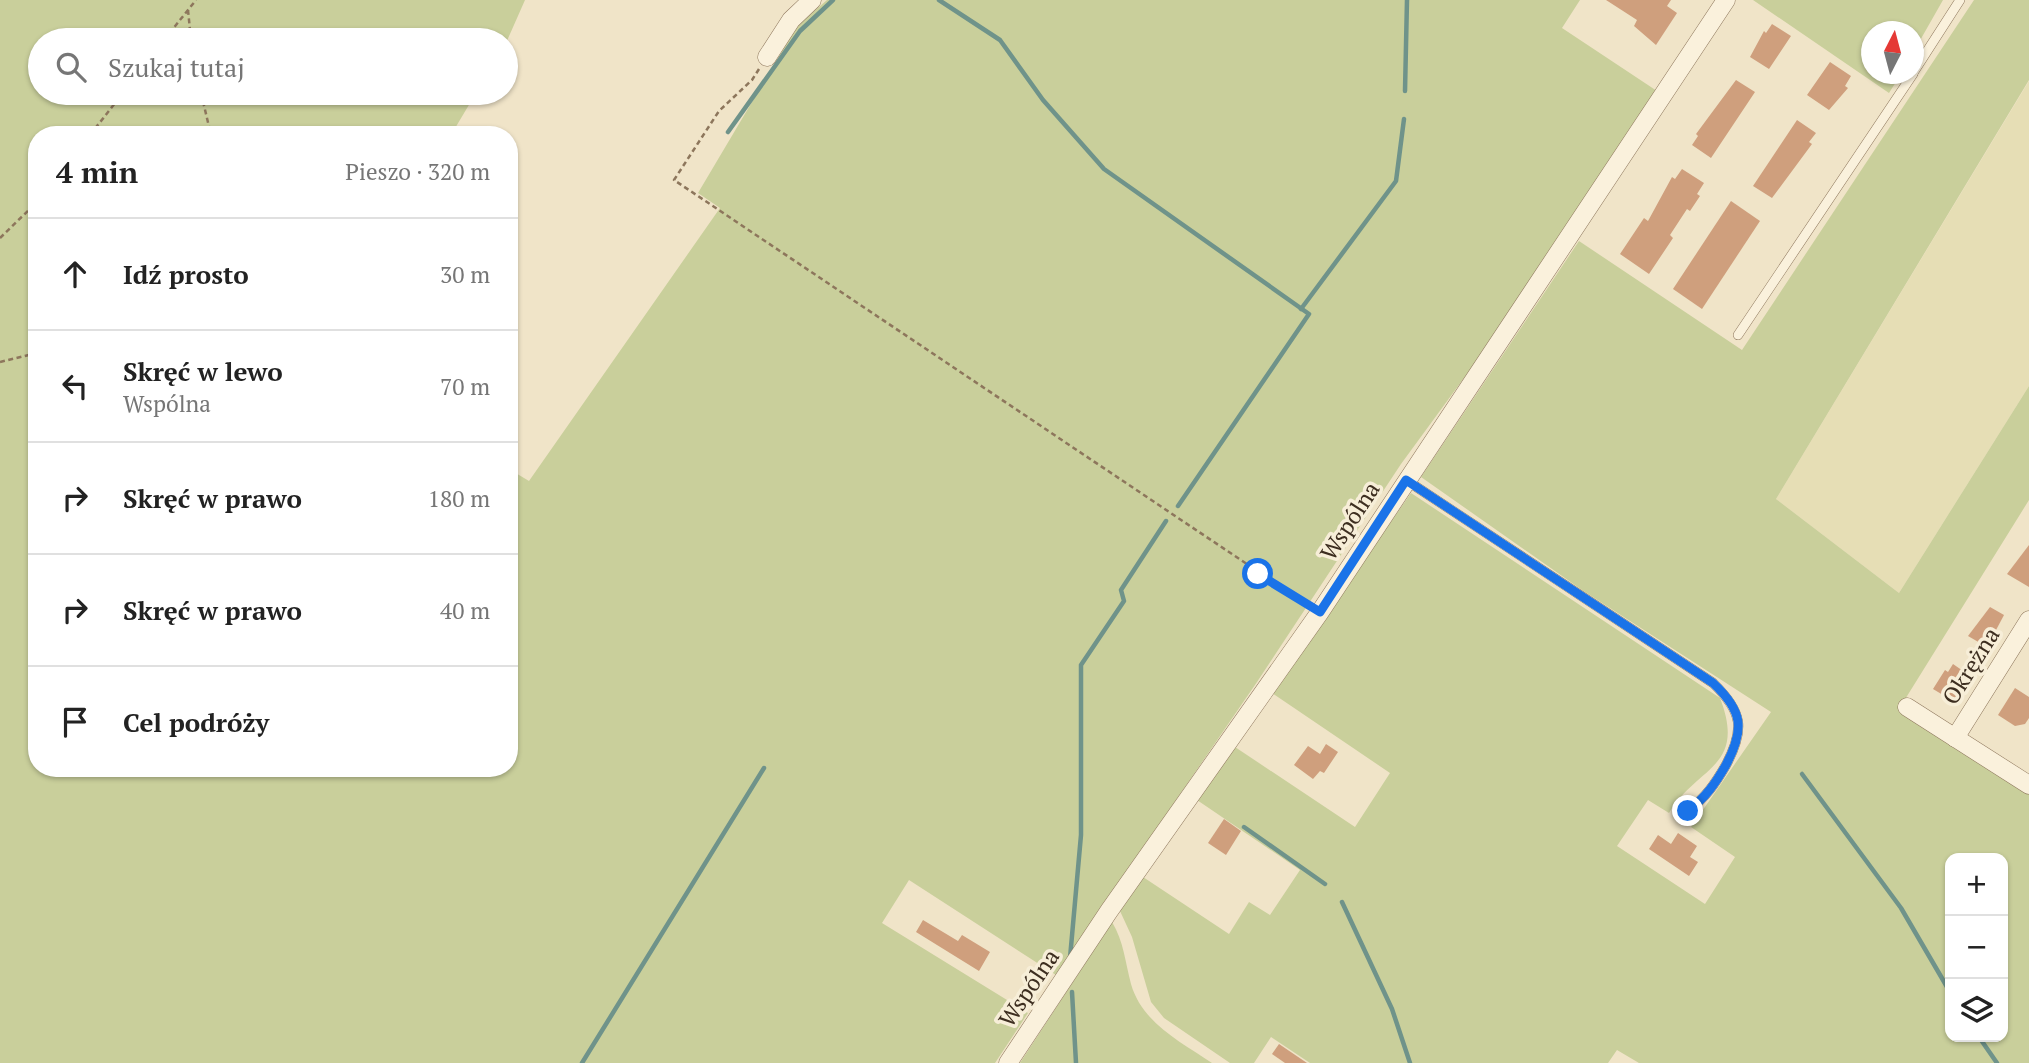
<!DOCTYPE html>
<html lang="pl">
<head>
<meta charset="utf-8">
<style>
  :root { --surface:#fff; --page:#f6f6f6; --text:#222; --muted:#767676; --line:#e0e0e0 }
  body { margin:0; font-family:"PT Serif",serif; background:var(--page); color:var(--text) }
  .controls { position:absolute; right:21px; bottom:21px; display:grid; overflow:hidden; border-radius:14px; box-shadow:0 2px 5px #0004 }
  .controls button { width:63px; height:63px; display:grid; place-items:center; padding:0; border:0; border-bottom:2px solid var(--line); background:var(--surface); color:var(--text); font:35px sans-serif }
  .compass { position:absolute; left:1861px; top:21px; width:63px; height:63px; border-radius:50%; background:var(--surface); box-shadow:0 2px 5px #0004; rotate:6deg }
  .stop { position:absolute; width:21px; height:21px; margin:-16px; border:5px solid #1a73e8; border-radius:50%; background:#fff }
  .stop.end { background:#1a73e8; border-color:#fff; box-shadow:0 2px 7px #0008 }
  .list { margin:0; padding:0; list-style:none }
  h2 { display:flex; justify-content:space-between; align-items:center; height:91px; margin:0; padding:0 28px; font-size:30px }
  h2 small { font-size:23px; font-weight:400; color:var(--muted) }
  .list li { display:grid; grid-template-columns:46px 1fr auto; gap:21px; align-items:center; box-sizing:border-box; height:112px; padding:0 28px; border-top:2px solid var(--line) }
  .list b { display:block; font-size:26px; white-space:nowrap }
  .list p { margin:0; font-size:23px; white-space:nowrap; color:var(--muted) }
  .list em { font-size:23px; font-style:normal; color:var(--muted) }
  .icon { flex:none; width:38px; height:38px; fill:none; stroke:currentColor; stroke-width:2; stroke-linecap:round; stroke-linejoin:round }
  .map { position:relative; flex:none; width:2029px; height:1063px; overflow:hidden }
  .search { position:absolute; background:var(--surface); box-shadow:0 2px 5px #0004; left:28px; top:28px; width:490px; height:77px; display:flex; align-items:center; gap:18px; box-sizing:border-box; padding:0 24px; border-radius:38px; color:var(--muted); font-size:26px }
  .panel { position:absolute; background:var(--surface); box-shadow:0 2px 5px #0004; left:28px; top:126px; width:490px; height:651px; border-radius:28px }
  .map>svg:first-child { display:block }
  .farmland { fill:#e6deb5 }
  .green { fill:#c9cf9b; fill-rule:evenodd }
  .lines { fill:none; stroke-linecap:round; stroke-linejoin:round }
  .stream { stroke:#6f938a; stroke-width:4.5 }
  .building { fill:#cf9f7d }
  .service-casing { stroke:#8d765c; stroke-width:10 }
  .minor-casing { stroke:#8d765c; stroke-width:19 }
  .path { stroke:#8d765c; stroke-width:2.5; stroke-dasharray:5 3.5; stroke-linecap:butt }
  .service { stroke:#faf1dc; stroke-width:9 }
  .minor { stroke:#faf1dc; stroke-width:18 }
  .route { stroke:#1a73e8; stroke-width:9 }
  .labels { text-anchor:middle; stroke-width:7; stroke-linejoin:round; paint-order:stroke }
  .street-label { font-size:23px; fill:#3d2e20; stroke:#f7eed8 }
</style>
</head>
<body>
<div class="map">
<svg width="2029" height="1063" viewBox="0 0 2029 1063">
  <rect width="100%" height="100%" fill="#f0e4c8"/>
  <polygon class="farmland" points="2029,81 2029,386 1899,593 1776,499"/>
  <g class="green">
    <polygon points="0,0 525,0 506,43 40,40 40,93 476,93 451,135 37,135 37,768 509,768 509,469 529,481 720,208 698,193 797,26 827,0 1580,0 1562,28 1657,91 1483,352 1401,464 1257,682 1056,975 909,880 882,923 1028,1013 995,1063 0,1063"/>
    <polygon points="1753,0 1943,0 1914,51 1913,32 1871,32 1871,74 1901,74 1889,93"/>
    <path d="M1974,0h55v80l-253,419 123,94 130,-207v114l-130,209 130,85v269h-390l-22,-13 -9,13h-298l-39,-26 -17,26h-24l-66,-45 -13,-16 -19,-65 -12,-26 23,-34 86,57 20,-32 21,13 30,-45 -103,-70 38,-53 120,80 35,-54 -118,-80 139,-200 309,205c27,70 -23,68 -51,115l-21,-13 -31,46 88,58 30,-47 -44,-30 80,-115 -189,-122 -161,-113 158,-236 163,109zM1950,858h53v179h-53z"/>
    <path d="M1112,922c12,20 13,40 19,62 11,39 50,58 81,79h-192z"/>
  </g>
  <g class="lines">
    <g class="stream">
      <polyline points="939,0 1000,40 1043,100 1104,169 1309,314 1178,506"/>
      <polyline points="1405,91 1407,0"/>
      <polyline points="728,132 800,31 833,0"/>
      <polyline points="1301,309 1396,181 1404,119"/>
      <polyline points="1802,774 1901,908 1950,992"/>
      <polyline points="1244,827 1325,884"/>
      <polyline points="1342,902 1392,1009 1410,1063"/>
      <polyline points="1070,958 1081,835 1081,665 1124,601 1121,590 1166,521"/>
      <polyline points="1072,992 1076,1063"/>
      <polyline points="1979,1037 1997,1063"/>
      <polyline points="582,1063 764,768"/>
    </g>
  </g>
  <g class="building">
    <polygon points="1606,0 1671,0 1667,6 1677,13 1656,45 1634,26 1637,20"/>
    <polygon points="1772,24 1791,36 1769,69 1750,57 1764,31 1766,33"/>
    <polygon points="1830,62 1851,76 1845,86 1848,88 1829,110 1807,95"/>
    <polygon points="1736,80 1755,92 1711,158 1692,145 1698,136 1696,134"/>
    <polygon points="1797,120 1816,133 1809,142 1812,144 1772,198 1753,186"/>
    <polygon points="1682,169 1704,183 1697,194 1700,196 1690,211 1687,209 1670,235 1673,238 1649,274 1620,254 1644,218 1648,221 1672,177 1675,179"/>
    <polygon points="1731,201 1760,221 1702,309 1673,289"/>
    <polygon points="2029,545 2029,587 2007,574"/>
    <polygon points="1990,607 2004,615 1987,647 1968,636"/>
    <polygon points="1953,664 1966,673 1961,680 1965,682 1953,701 1933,689 1945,670 1948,672"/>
    <polygon points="2015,688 2029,697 2029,718 2025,724 2015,726 1998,715"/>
    <polygon points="1326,744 1338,752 1324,773 1320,771 1313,779 1294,765 1308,746 1320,754"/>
    <polygon points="1224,819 1241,831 1226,855 1208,843"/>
    <polygon points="1678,833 1697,846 1690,857 1698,862 1689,876 1649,849 1658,835 1671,844"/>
    <polygon points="923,920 958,941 962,935 990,952 979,971 916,932"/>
    <polygon points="1279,1044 1307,1063 1285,1063 1272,1054"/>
  </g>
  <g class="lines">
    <defs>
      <g id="service">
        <polyline points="1913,73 1960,0"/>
        <polyline points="1738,335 1913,74"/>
        <path d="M1406,480l307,203c30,29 32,46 13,82 -11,19 -20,32 -38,46"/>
      </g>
      <g id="minor">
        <polyline points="767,57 791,20 812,0"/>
        <polyline points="1907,707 2029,785"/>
        <polyline points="1955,738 2029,620"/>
        <polyline points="1008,1063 1109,911 1320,612 1726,0"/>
      </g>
    </defs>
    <use href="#service" class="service-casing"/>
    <use href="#minor" class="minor-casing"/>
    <g class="path">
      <polyline points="188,10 191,40"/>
      <polyline points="164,40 196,0"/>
      <polyline points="759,69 752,80 719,111 674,180 1305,603"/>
      <polyline points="201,93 211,135"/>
      <polyline points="90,135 123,93"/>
      <polyline points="0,238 37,202"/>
      <polyline points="0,362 37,353"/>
    </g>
    <use href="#service" class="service"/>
    <use href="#minor" class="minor"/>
  </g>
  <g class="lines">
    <path class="route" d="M1258,574l62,38 86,-132 307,203c30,28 32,46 13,82 -11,19 -20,32 -38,46"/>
  </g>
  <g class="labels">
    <g class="street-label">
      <text transform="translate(1350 521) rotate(-57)" y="8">Wspólna</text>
      <text transform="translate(1971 666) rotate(-58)" y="8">Okrężna</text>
      <text transform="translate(1029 988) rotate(-56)" y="8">Wspólna</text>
    </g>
  </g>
</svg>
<div class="controls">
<button>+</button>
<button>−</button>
<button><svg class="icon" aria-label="layers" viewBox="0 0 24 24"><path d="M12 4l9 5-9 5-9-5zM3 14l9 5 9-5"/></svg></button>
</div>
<svg class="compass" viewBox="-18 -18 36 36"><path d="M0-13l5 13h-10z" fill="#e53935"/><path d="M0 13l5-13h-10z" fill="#767676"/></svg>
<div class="stop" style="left:1258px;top:574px"></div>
<div class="stop end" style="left:1688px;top:811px"></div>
<div class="search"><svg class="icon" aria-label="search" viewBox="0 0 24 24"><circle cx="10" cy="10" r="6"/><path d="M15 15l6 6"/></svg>Szukaj tutaj</div>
<section class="panel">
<h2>4 min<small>Pieszo · 320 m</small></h2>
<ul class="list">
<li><svg class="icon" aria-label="ahead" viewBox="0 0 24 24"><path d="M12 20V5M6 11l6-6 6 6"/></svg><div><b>Idź prosto</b></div><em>30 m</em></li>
<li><svg class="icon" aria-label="left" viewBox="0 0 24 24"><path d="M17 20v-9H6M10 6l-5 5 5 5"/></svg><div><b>Skręć w lewo</b><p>Wspólna</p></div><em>70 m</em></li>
<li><svg class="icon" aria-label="right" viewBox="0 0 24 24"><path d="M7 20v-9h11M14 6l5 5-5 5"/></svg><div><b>Skręć w prawo</b></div><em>180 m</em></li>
<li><svg class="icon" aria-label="right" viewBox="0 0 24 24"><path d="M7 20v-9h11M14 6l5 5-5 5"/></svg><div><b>Skręć w prawo</b></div><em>40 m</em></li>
<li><svg class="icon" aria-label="arrive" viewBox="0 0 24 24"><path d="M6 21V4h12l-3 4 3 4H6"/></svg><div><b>Cel podróży</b></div></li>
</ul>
</section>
</div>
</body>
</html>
